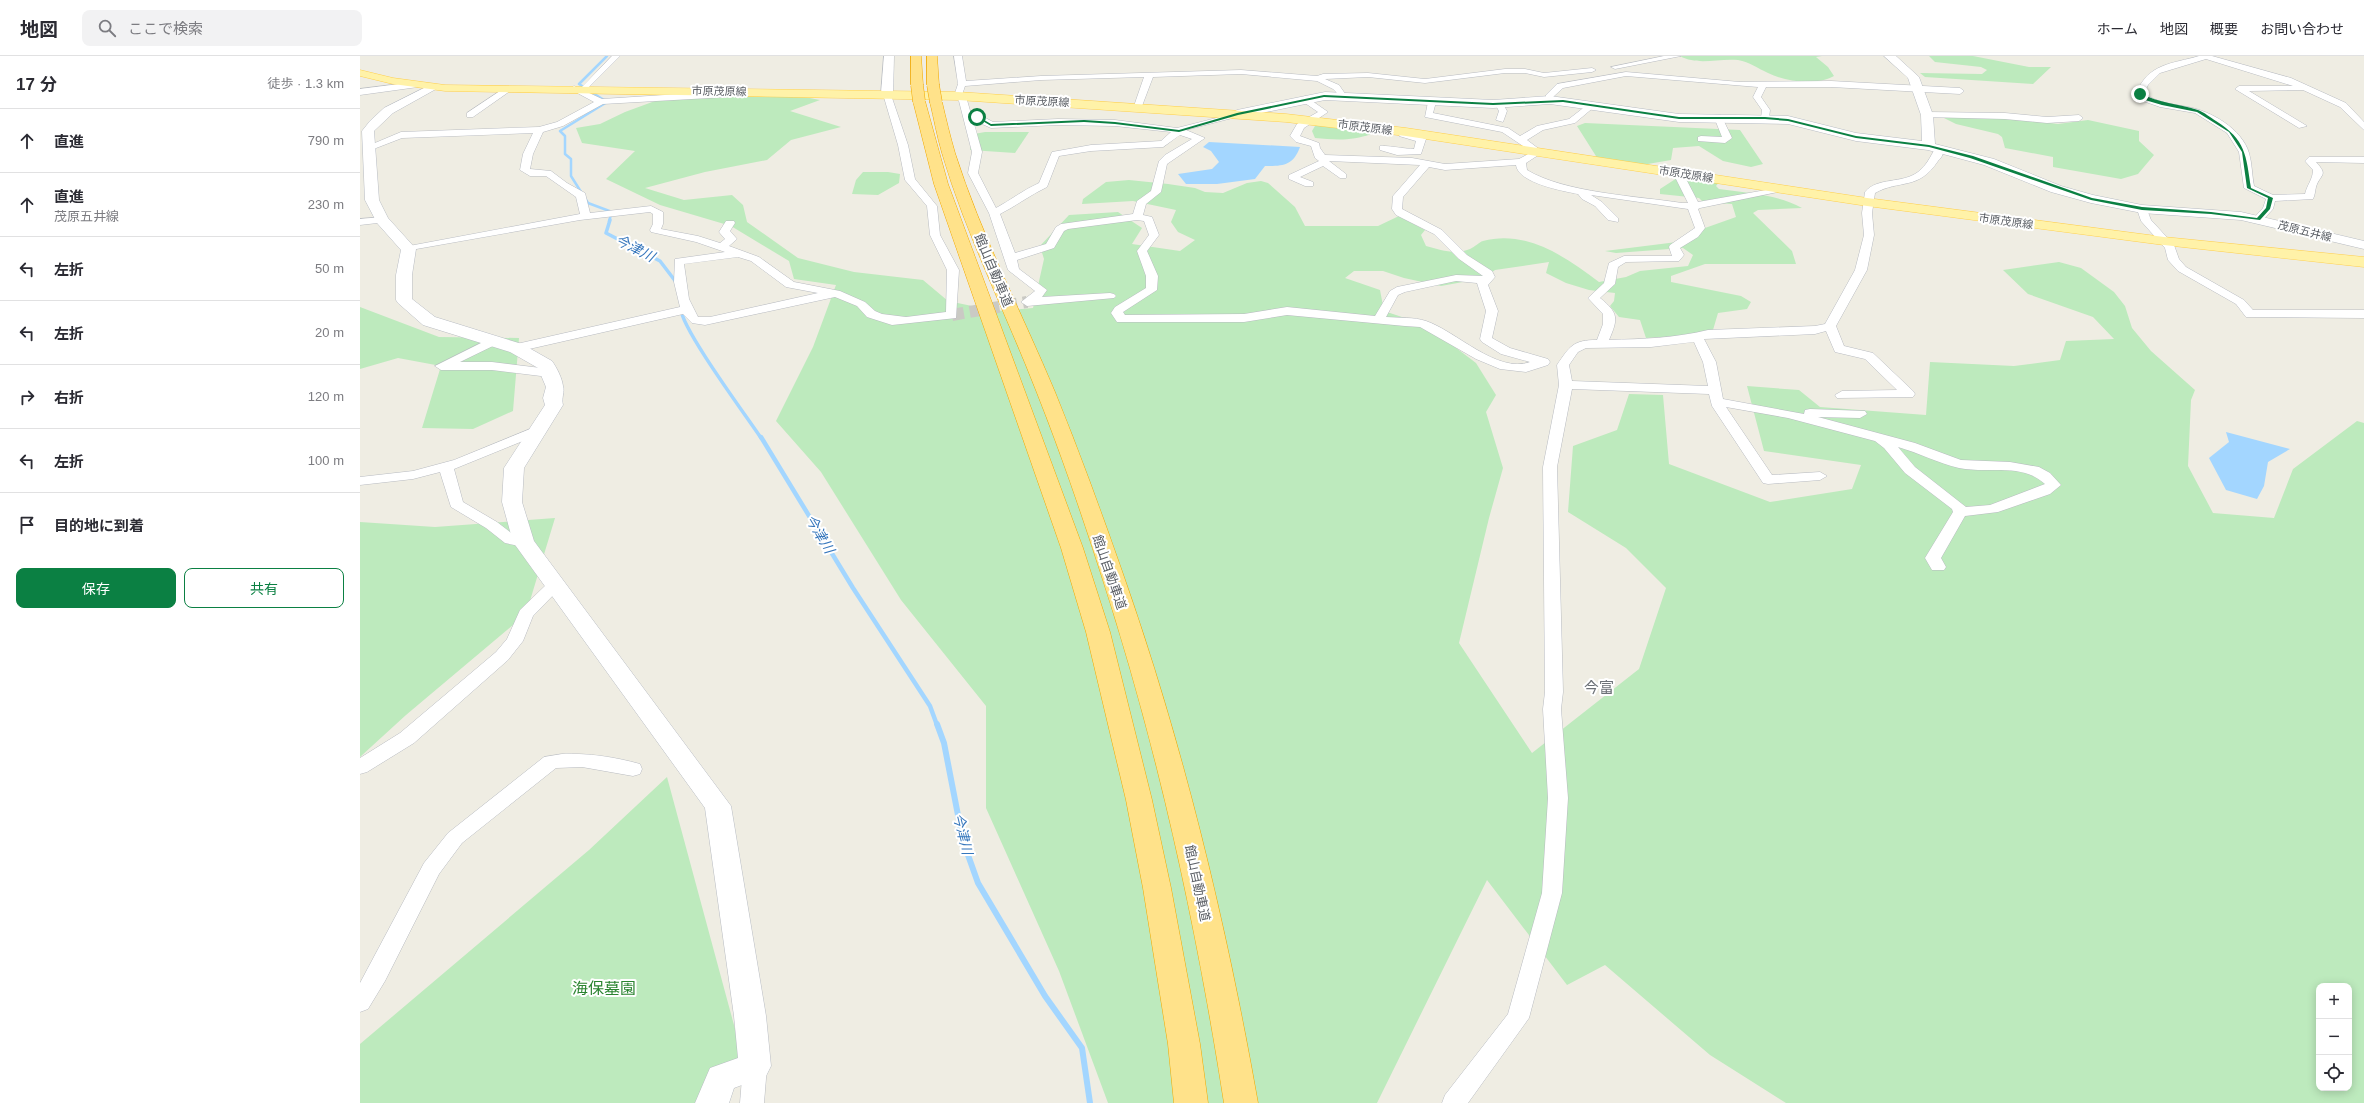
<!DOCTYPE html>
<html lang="ja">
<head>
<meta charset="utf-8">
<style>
  :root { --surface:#fff; --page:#f2f2f3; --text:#2b2b33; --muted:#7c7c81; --line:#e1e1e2; --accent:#0b8043 }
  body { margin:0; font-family:Arial,"Noto Sans JP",sans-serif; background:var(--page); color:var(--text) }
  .controls { position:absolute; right:12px; bottom:12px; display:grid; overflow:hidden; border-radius:8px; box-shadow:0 2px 10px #0003 }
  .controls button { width:36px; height:36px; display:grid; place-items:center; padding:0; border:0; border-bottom:1px solid var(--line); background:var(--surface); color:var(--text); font:20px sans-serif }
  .stop { position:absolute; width:12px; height:12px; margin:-9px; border:3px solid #0b8043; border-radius:50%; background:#fff }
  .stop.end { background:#0b8043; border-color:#fff; box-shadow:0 1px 4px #0008 }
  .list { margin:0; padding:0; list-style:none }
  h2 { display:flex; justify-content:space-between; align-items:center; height:52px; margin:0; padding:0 16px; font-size:17px }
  h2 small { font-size:13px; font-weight:400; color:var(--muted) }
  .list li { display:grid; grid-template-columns:26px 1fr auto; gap:12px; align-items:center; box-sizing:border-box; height:64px; padding:0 16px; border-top:1px solid var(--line) }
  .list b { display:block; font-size:15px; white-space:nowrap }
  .list p { margin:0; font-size:13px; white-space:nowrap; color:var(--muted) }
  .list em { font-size:13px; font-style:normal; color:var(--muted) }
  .actions { display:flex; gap:8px; padding:12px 16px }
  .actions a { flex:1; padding:9px 0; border:1px solid var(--accent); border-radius:8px; text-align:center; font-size:14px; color:var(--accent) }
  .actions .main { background:var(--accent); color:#fff }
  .icon { flex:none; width:22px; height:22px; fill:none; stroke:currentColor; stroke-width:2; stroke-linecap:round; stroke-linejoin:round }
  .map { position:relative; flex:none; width:2004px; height:1047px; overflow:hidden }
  header { display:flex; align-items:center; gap:24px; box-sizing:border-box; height:56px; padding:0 20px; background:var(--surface); border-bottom:1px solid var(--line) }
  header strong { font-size:19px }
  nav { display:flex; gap:22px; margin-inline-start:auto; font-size:14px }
  .search { width:280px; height:36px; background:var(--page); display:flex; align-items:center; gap:10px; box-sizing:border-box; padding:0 14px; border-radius:8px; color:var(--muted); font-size:15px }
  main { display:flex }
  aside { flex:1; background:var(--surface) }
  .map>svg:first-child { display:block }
  .green { fill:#bdeabd; fill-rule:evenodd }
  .water { fill:#a3d6ff }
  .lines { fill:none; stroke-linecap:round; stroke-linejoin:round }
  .stream-far3 { stroke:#a3d6ff; stroke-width:2.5 }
  .stream-far2 { stroke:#a3d6ff; stroke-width:3.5 }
  .stream-far1 { stroke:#a3d6ff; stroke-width:4.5 }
  .stream { stroke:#a3d6ff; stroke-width:6 }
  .street-tunnel { stroke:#cacac4; stroke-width:12; stroke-dasharray:12 6; stroke-linecap:butt }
  .street-casing { stroke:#b8bbc1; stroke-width:1 }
  .secondary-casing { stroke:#b8bcc3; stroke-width:1 }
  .primary-casing { stroke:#ffcf4c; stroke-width:1 }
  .highway-casing { stroke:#f2a900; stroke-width:1 }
  .street { fill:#fff; fill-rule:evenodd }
  .secondary { fill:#fff; fill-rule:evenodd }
  .primary { fill:#fff2a8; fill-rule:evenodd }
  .highway { fill:#ffe28a; fill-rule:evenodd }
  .highway-bridge-casing { stroke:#f2a900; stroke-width:13; stroke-linecap:butt }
  .highway-bridge { stroke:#ffe28a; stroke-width:12 }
  .route { fill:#0b8043 }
  .labels { text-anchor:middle; stroke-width:4; stroke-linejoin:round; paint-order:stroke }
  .far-street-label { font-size:11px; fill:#5b5f65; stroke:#fff }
  .street-label { font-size:13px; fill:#5b5f65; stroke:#fff }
  .water-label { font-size:14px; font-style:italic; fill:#3576bc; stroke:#fff }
  .quarter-label { font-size:15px; fill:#6c7177; stroke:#fff }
  .near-park-label { font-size:16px; fill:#2b8430; stroke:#fff }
</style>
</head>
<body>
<header>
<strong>地図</strong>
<div class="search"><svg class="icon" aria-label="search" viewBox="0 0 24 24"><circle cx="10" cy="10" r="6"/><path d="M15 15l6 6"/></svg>ここで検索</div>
<nav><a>ホーム</a><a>地図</a><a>概要</a><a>お問い合わせ</a></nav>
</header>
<main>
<aside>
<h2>17 分<small>徒歩 · 1.3 km</small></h2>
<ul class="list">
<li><svg class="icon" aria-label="ahead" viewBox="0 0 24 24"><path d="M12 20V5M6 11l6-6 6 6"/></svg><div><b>直進</b></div><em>790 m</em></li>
<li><svg class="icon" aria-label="ahead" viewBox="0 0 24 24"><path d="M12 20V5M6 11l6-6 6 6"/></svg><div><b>直進</b><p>茂原五井線</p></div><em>230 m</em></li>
<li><svg class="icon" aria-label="left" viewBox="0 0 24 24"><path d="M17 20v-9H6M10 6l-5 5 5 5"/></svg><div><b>左折</b></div><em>50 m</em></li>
<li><svg class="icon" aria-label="left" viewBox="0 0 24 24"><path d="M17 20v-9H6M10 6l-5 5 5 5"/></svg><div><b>左折</b></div><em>20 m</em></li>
<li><svg class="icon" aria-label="right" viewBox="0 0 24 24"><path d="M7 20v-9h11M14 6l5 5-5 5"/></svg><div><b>右折</b></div><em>120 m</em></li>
<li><svg class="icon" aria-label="left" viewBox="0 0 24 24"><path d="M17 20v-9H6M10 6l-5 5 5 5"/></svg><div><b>左折</b></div><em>100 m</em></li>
<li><svg class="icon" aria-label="arrive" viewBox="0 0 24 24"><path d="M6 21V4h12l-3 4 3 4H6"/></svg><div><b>目的地に到着</b></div></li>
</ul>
<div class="actions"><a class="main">保存</a><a>共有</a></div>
</aside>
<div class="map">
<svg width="2004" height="1047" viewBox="0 0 2004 1047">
  <rect width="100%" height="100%" fill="#efede3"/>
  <g class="green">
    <path d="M1320,0h142l-6,1 12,10 6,9c-19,10 -47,6 -66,-3 -11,-5 -18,-11 -30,-13 -20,-2 -40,6 -58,-4z"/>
    <polygon points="1569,0 1613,0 1669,11 1691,11 1673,28 1565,21 1560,17 1622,18 1627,14 1621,11 1575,6"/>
    <path d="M419,36l41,8 -30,11 51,16 -50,13 -24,20 -62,12 -60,16 39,12 48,-5 11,10 4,17 51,36 56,14 69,8 25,21 48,10 37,-3 11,-49 -4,-13 29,-31 49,-3 24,16 -10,16 48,7 15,-11 -17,-8 -7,-10 5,-12 -43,-9 -51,3 1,-5 23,-17 23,-2 39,4 27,4 10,4 18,1 24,-10 14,-2 7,2 27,24 10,19h73l21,-10 26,14 -4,5 5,11c15,4 29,9 44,3 5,-2 9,-7 13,-8 44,-12 84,17 116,41l27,-5 14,-6 48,-5 5,-11 -10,-7 -67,5 -11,-2 88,-11 12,-12 31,-11 -4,-13 -29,-2 -4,-4 -39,-4v-5l17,-11 43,3 -4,5 3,3c29,4 57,5 83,19l-44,2 -5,3 39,38 4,13h-91l-34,12v6l70,14 10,6 -4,7 -29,4 -5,17 -19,5 -48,3 -6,-18 -21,-3 -9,-11 4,-5 1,-8 -26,-3 -23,-7 -20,-10 3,-11 -54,8 -16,12h-16l-22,4 -37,-8 -21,-7h-29l-9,7 35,12 4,21 39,13 20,14 33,25 20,32 -10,17 17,56 -14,50 -30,125 73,110 107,-84 27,-81 -40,-40 -58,-36 5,-66 44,-16 12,-36 34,1 6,69 101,38 82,-13 9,-24 -97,-14 -17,-65 52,4 21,17 106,8 4,-53 84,4 46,-6 6,-19 48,-2 -21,-22 -65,-23 -25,-24 56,-8 22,6 33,24 11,14 7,22 19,23 44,39 -4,10 -3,66 25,47 61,5 19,-49 64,-48 7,2v680h-578l-76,-48 -105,-90 -38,20 -80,-105 -110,223h-269l-49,-132 -73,-163v-102l-85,-106 -80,-128 -45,-51 37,-74 23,-62 -42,-6 -5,-18 -58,-35 -71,-21 -54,-26 29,-28 -53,-8 -6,-15 24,-4 25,-12 49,-18zM1959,930h30v102h-30z"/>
    <polygon points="1582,61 1650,62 1698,68 1728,64 1779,75 1779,85 1794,99 1778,118 1761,123 1693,111 1693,101 1645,92 1642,81 1638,78 1596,68"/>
    <polygon points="1225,67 1380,74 1403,108 1391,111 1363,105 1339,90 1313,92 1311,104 1282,109 1241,108 1217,70"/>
    <path d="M970,69l41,9c-18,7 -36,6 -56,4l-3,-7 3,-5z"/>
    <polygon points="625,76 669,76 655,97 610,94 614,78"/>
    <polygon points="503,116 528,116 540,118 539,127 518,139 492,138 496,124"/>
    <polygon points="0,251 79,281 159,282 153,355 113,373 62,372 81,310 38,302 0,313"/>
    <polygon points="195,462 166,558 46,659 0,701 0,466 75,471"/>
    <polygon points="307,721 381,995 355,1047 0,1047 0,988 229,794"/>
  </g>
  <g class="water">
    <path d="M849,86l91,5c-7,19 -17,19 -35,19l-10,13 -38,5h-31l-8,-10 34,-5 7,-7 -8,-11 -8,-4z"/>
    <polygon points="1866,376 1930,393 1908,406 1904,430 1897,443 1866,434 1849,402 1869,386"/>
  </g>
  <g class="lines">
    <polyline class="stream-far3" points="247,0 219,28 247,46 200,75 205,80 205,98 211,103 211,120 228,147 252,156 249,165"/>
    <g class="stream-far2">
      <polyline points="250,164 246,177 300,205 316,226"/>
      <path d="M321,253c0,19 66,108 80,129"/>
    </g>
    <polyline class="stream-far1" points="401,381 493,532 570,650 577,669"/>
    <polyline class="stream" points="577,668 584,687 603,785 618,827 685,940 722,992 730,1047"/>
    <polyline class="street-tunnel" points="592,259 667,246"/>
    <defs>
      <g id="street">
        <path d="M252,0h8l-35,35 17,8 125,-8 4,3 -4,3 -124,7 -40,22 -20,6 -10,22 -3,15 21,2 16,12 18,10 5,20 61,-7 12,6v12l-2,5 37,7 22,7 5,-4 -6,-7 7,-11h8l1,2 -5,8 7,8 -8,7 30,11 35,25 46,9 25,11 10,9 7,3 24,3 40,-5 1,-42 -17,-35 -3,-29 -22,-26 -7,-35 -15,-51 7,-2 18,53 7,34 22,27 3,29 19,35 -3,48 -64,7 -25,-8 -10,-11 -22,-9 -130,28 -13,-2 -9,-9 -167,38 -4,-1 -2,-3 2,-3 168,-38 -6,-25 1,-23 50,-7 -29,-10 -45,-10 -1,-2 3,-6v-10l-3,-2 -70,8 -175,31v-4l4,-1 171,-32 -4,-17 -30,-21h-16l-10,-6 3,-16 10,-21 -131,5 -31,12 -8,-2 38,-16 138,-5 18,-5 37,-20 -24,-13 4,-3 6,3zM378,201l13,4 35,26 32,6 -108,24h-12l-9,-18 -5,-35z"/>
        <path d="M594,0h8l4,25 75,-5 200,-6 76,6 6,-2 45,-1 57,6 80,-10h20l19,4 48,-5 4,2 -4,2 -48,5 -19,-4h-20l-80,10 -57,-6 -43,2 14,6 7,10 -4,3 -9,-9 -16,-8 -76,-7 -88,3 -11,29 -4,3 -4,-3 10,-29 -103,3 -76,6 -3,9 5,5 4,14 9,1 13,7 65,-3 57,1 62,8 63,-16v4l-54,14 19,8 -38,26 -6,28 -15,12 -3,11 9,2 7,18 -12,16 11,25 -1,14 -34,22 2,3 119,-1 43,-7 88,9 15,-25 7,-4 59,-12 27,1 -24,-17 -25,-25 -38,-19 -4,-6 1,-13 27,-31 -91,-4 17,13v4h-6l-17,-12 -23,11 13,5v4h-8l-16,-7v-4l30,-14 -4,-3 -4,-12 -15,-4 -6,-6 7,-12 21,-12 -16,-11 -1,-2 4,-3 23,16 -24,16 -4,8 19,7 1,5 5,7 87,3 33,6 74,-5 13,-7 -30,-20 -77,-15 3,-15 4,-3 4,3 -3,11 75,15 12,8 17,-10 32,-7 22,-17 3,1v4l-19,16 -32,7 -16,10 16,12 -17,11 1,7c38,23 110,26 155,33h6l-15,-30 5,-3 5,3 15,29 85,-15v4l-83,17 -2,1 7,19 -7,9 -18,11 4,7 -5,6 -53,1 -8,5 -3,17 -15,14c19,15 18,21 9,42 34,-1 66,-2 99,-10l107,-4 10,-2 30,-54 9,-35 -2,-22 3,-21c12,-15 37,-8 53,-20 9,-7 12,-15 18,-25h6c3,5 0,10 -4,14 -20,30 -38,18 -63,32l-3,20 2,22 -7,35 -31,56 8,20 29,7 40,38 2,3 -2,3 -76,1 -2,-3 7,-4 55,-1 -32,-31 -30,-7 -9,-21 -11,3 -111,5 12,23 7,37 81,15 1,-4 5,-1 55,2 2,3 -7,4 -42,-1 97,26 46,17 49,2 29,5 11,6 11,12 -11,9 -52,18 -33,4 -24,42 5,9 -2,3h-12l-7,-12 28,-46 -1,-3 -47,-36 -21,-25 -9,-7 -87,-23 -62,-11 46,68 48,-3 7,4 -7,4 -52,4 -5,-1 -51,-77 -3,-12 -137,-5 -15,78 6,225 -2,17 7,89 -6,95 -33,125 -61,85h-26l3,-8 63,-81 34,-121 6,-95 -5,-89 2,-17 -2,-225 16,-82 -2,-20c13,-19 16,-25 40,-25l6,-16v-10l-15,-16 16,-15 5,-20 15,-7h48l-3,-9 1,-2 25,-17 -7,-19 -97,-14 11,7 16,16v4l-10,-2 -13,-14 -13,-7 -4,-5c-15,-3 -60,-11 -62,-29l-71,5 -16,-3 -26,30 -1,12 40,21 25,25 25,16 3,6 -7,8 10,26 -6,27 18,10 38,11 2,3 -2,3 -22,7 -26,-3 -24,-10 -56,-32 -15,-1 -118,-11 -43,7h-127l-6,-9 4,-6 31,-19v-12l-9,-25 12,-16 -5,-14 -7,-1 -69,9 -4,2 -10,17 -37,12 2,9 28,21 -5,7 68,-4 4,1 2,2 -2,2 -87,8 -6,-4 14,-11 -27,-21 -19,-57 -21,-40 4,-21 -13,-51 -5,-5 4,-12zM613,64l18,8 67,-3 57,1 56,6 -10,9 -70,4 -39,7 -13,31c-16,7 -28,17 -43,25l-18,-35 4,-21zM820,79l12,4 -27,16 -6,6 -8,30 -14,10 -4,13 -72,10 -5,3 -10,17 -31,9 -15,-39c16,-8 30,-19 47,-27l12,-31 32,-5 72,-4zM1096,225l21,2 9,28 -6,28 2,3 19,12 29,8c-33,12 -74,-31 -104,-41 -12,-4 -27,-3 -40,-4l12,-22 7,-3zM1334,286l9,20 5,24 -136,-5 -3,-16 9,-13 8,-4 65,-1zM1538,391c21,6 40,16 61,21 30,6 62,-6 86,16l-55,21 -24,2 -51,-40z"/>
        <polygon points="1304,0 1321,0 1255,13 1251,11"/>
        <path d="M1839,0h13l79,22 55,25 18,19v8l-24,-23 -37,-17 -54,1 58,35 -8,2 -64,-39 4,-3h54l-87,-27 -46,14 -12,12 -4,8c12,10 29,11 44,14 23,4 54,22 61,46 3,10 3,23 5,33l19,9 32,-1c2,-9 8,-15 8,-24l-8,-9 4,-4h55v6l-48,-1c13,14 4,12 0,25 -1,4 -1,8 -3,12l-38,2 -2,8 -11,12h-8l-1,-2 10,-11 3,-9 -22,-11 -5,-36 -12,-19 -32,-20 -35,-6 -17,-6 -7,-7c12,-31 36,-30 63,-38z"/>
        <polygon points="1266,16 1380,26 1471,25 1600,32 1604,35 1600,38 1471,31 1406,31 1401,41 1410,54 1409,62 1405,65 1401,62 1402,54 1393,41 1398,31 1266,20 1203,32 1193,41 1193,46 1186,44 1186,39 1197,28"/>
        <polygon points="55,26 58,27 58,31 0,39 0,33"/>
        <polygon points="146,31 153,33 113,61 107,61 107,57"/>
        <polygon points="1136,46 1142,46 1147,55 1143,66 1136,64 1139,55 1135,48"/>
        <polygon points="1567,56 1645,57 1687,61 1719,59 1723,62 1719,65 1687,67 1645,63 1564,61 1564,57"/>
        <polygon points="1355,59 1361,59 1372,82 1365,87 1338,85 1338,81 1341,80 1362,81 1354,61"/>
        <path d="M1046,73l3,1v4l17,5 -5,15 -24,1 -17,-5v-4c4,-1 26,3 34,3l2,-8 -17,-5 4,-6z"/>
        <polygon points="1782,150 1786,151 1791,164 1814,189 1819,203 1826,211 1884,244 1893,254 2004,254 2004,262 1886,261 1876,248 1818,215 1808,204 1805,192 1781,165 1777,153"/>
        <polygon points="22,161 26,162 26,166 0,169 0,163"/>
        <polygon points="133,281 139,285 137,288 100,306 132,306 189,313 195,317 189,321 132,314 81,314 75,310"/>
        <polygon points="180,369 187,373 185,376 94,413 103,446 137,466 155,480 169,483 172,486 169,489 164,491 145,487 126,472 91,451 80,416 53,423 0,429 0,421 53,415 94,404"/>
        <polygon points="195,524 201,526 203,529 173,560 163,585 148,604 54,687 7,716 0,718 0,702 40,677 136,596 147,583 160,554 189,526"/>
        <path d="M202,698c26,-1 53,3 78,10l2,5 -2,5 -7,2 -51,-9 -26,1 -94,75 -23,31 -54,107 -17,28 -8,3v-29l64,-120 24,-30 96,-76z"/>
        <polygon points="395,1000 403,1003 407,1010 404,1047 380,1047 383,1010 387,1003"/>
      </g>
      <g id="secondary">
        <polygon points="524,0 534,0 533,38 527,42 521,38"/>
        <polygon points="1524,0 1536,0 1559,21 1573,59 1575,88 1634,103 1701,130 1733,139 1782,149 1881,156 2004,185 2004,193 1881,164 1782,157 1731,147 1691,136 1624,109 1568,94 1496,85 1428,68 1319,66 1190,48 1133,52 965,44 877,62 871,58 877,54 965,36 1133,44 1190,40 1319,58 1428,60 1496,77 1562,85 1561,59 1548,22"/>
        <path d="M72,28l6,3 -2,2 -43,24 -19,18 5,69 9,18 28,31 -4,26v24l23,18 87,27 30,17c5,7 10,17 11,25 2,6 -2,12 0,19l-39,63 -2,34 12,39 197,265 35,210 5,50 -5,10 -32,12 -5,15h-34l15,-35 28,-10 -4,-42 -29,-208 -192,-266 -11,-40 2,-34 41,-63 -2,-7 3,-11 -8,-19 -28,-16 -87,-27 -25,-22 -2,-3v-25l5,-25 -24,-27 -12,-23 -3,-69 8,-10 14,-13z"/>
      </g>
      <polygon id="primary" points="0,14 33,22 85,29 598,36 926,58 1046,72 1507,142 1804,181 2004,201 2004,211 1804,189 1507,150 1046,80 926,66 598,44 85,35 33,28 0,20"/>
      <g id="highway">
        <polygon points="551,0 561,0 563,29 561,31 553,31 551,29"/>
        <polygon points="567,0 577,0 579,29 577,31 569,31 567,29"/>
        <polygon points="559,41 565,45 588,128 723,492 750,576 792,744 811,832 840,988 848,1047 814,1047 808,988 783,832 766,744 726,576 701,492 574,128 553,45"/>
        <path d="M576,42l6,4c4,17 8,34 13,51 26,82 67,160 100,239 24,59 46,119 67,179 61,173 104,351 136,532h-34c-28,-180 -67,-358 -124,-532 -19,-59 -40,-120 -63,-178 -31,-80 -71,-158 -95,-240 -5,-17 -8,-34 -12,-51z"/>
      </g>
    </defs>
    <use href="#street" class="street-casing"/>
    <use href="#secondary" class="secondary-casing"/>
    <use href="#primary" class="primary-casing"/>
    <use href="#highway" class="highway-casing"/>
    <use href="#street" class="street"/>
    <use href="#secondary" class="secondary"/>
    <use href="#primary" class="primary"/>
    <use href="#highway" class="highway"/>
    <defs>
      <g id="highway-bridge">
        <polyline points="557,29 559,45"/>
        <polyline points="573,29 576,46"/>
      </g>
    </defs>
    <use href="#highway-bridge" class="highway-bridge-casing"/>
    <use href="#highway-bridge" class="highway-bridge"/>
  </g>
  <path class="route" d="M1780,37c20,11 37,10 58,17 6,2 13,8 18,11 30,19 30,34 35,67l22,10 -3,11 -10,11 -49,-6 -69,-4 -51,-10 -121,-42 -41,-11 -73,-9 -68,-17 -23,-2h-86l-116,-17 -70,3 -169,-8 -86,18 -59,17 -64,-8 -31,-2 -93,4 -15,-9h3l12,7 93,-4 31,2 64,8 58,-17 87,-18 169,8 70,-3 116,17h86l23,2 68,17 73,9 44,11 119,42 50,9 69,5 46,6 9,-10 2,-10 -21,-10 -5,-36 -13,-20 -32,-20 -35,-7 -17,-5 -7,-6z"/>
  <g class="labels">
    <g class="far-street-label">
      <text transform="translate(359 35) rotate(1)" y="4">市原茂原線</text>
      <text transform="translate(682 45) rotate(3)" y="4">市原茂原線</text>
      <text transform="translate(1005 71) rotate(7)" y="4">市原茂原線</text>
      <text transform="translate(1326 118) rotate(9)" y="4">市原茂原線</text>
      <text transform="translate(1646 165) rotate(8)" y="4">市原茂原線</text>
      <text transform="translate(1945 175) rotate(14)" y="4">茂原五井線</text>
    </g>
    <g class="street-label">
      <text transform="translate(634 214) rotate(67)" y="5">館山自動車道</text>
      <text transform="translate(750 516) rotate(71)" y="5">館山自動車道</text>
      <text transform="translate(838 827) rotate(78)" y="5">館山自動車道</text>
    </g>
    <g class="water-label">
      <text transform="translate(275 192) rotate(27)" y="5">今津川</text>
      <text transform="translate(460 478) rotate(59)" y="5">今津川</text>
      <text transform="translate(603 778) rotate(76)" y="5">今津川</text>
    </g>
    <g class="quarter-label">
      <text x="1239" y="637">今富</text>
    </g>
    <g class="near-park-label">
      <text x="244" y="938">海保墓園</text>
    </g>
  </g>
</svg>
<div class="controls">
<button>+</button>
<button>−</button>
<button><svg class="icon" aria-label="locate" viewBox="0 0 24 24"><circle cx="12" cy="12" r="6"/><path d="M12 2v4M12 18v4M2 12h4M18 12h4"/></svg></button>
</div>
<div class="stop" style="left:617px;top:61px"></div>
<div class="stop end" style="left:1780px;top:38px"></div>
</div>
</main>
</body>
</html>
